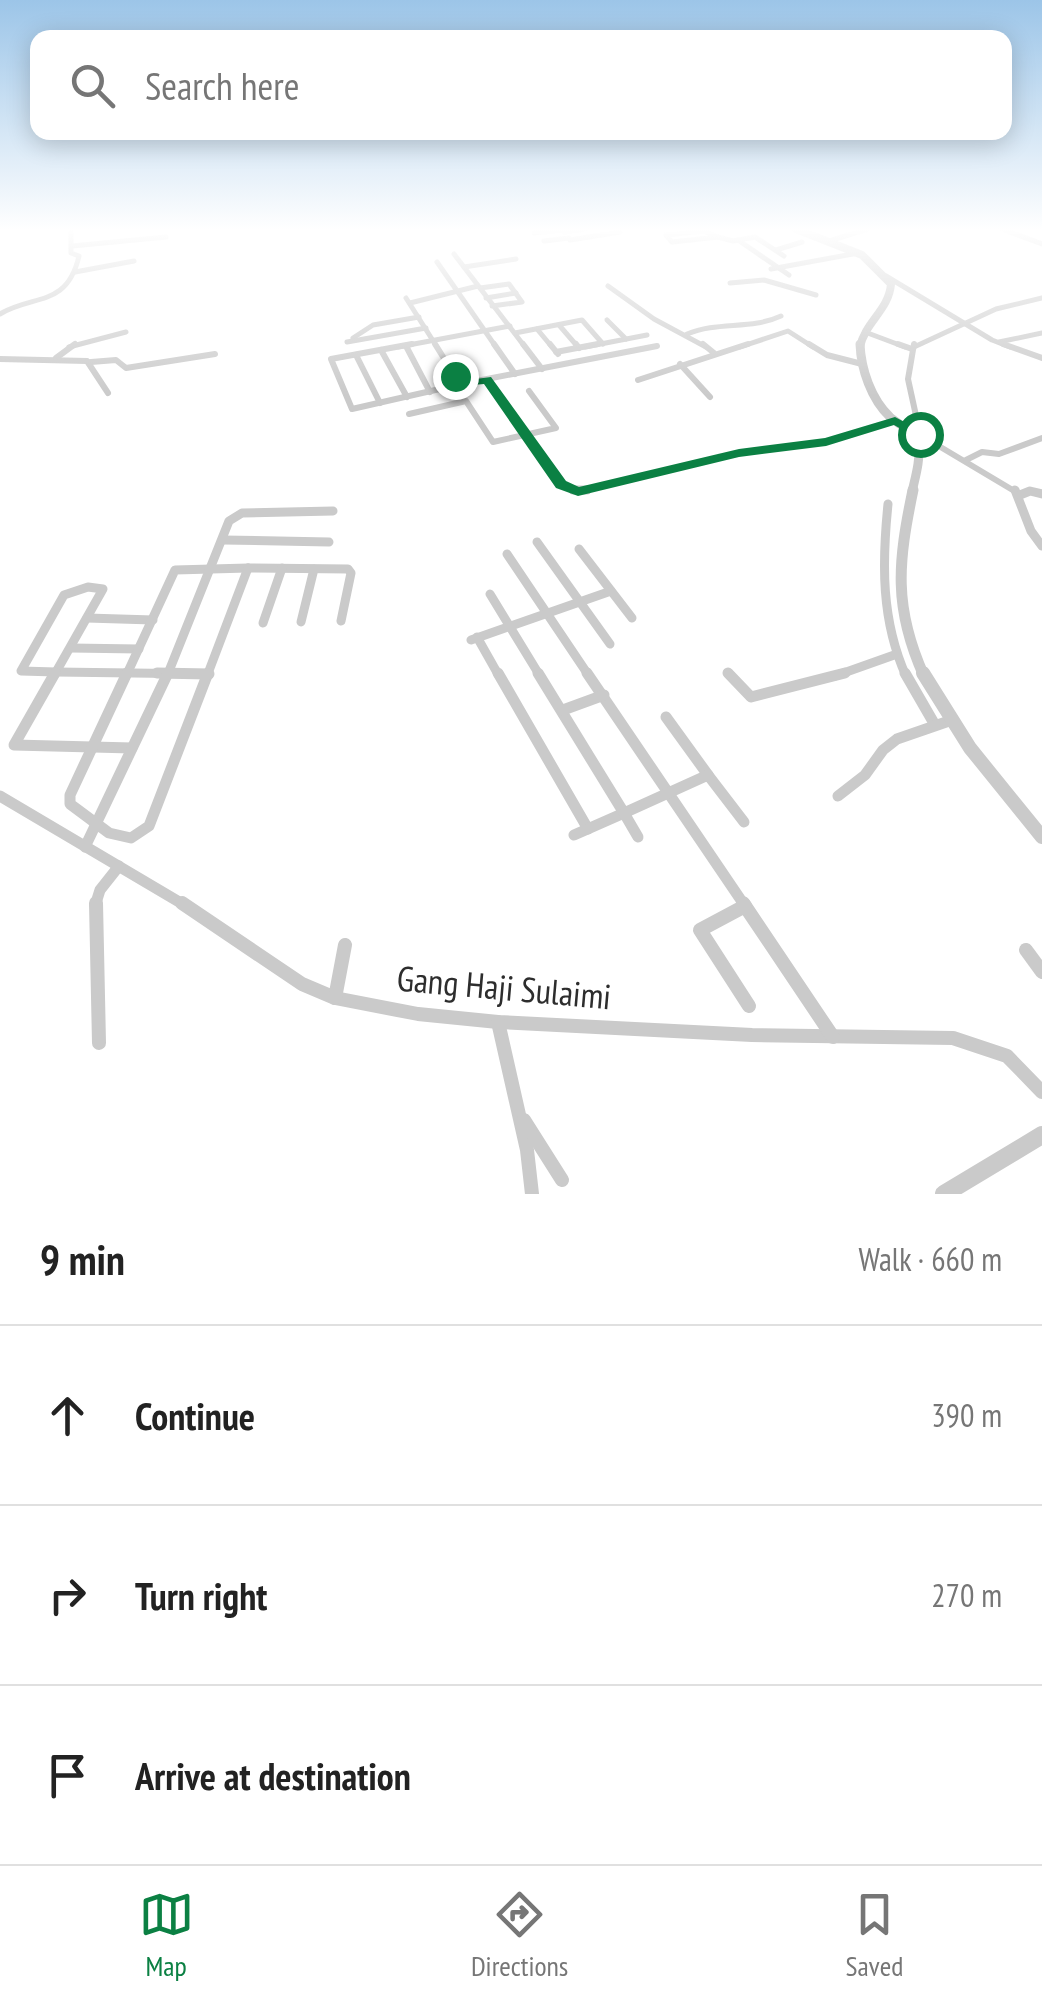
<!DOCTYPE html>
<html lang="en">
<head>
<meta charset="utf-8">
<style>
  :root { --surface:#fff; --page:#f2f2f2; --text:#222; --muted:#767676; --line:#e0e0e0; --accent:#0b8043 }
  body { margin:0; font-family:"PT Sans Narrow",sans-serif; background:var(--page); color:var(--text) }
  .stop { position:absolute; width:30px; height:30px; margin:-22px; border:8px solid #0b8043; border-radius:50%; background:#fff }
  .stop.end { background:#0b8043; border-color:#fff; box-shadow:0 2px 10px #0008 }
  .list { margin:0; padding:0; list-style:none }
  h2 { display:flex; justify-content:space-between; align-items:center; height:130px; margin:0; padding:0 40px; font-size:42px }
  h2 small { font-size:32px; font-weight:400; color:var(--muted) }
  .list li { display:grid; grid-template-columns:65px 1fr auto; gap:30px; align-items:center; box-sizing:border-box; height:180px; padding:0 40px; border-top:2px solid var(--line) }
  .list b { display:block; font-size:38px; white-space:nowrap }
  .list em { font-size:32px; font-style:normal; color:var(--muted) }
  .icon { flex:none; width:55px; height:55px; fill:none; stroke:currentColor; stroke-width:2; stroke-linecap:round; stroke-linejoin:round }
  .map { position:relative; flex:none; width:1042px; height:1194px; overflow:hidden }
  .search { position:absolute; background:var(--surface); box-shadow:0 5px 25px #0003; left:30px; right:30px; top:30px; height:110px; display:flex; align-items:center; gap:25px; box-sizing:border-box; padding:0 35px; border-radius:20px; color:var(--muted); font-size:38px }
  .sheet { height:670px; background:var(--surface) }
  nav { display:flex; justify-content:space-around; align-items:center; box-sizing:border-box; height:140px; border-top:2px solid var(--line); background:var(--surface); font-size:28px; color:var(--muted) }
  nav a { display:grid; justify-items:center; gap:5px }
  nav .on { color:var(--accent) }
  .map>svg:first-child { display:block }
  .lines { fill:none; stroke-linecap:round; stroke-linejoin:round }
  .minor-far4 { stroke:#cacaca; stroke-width:5 }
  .minor-far3 { stroke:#cacaca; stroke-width:6 }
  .minor-far2 { stroke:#cacaca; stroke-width:9 }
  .minor-far1 { stroke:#cacaca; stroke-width:11 }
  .minor { stroke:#cacaca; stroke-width:14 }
  .tertiary-far4 { stroke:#cacaca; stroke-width:8 }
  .tertiary-far3 { stroke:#cacaca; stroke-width:9 }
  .tertiary-far2 { stroke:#cacaca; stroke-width:11 }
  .tertiary-far1 { stroke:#cacaca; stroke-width:14 }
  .tertiary { stroke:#cacaca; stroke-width:18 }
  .route { fill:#0b8043 }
  .labels { text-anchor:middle; stroke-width:10; stroke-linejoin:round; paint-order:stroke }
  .near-street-label { font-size:35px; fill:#2d2d2d; stroke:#fff }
</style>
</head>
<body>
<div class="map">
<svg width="1042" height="1194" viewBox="0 0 1042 1194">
  <rect width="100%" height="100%" fill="#fff"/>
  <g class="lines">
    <g class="minor-far4">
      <polyline points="1002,229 1042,244"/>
      <polygon points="704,231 718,237 672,242 666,235"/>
      <polyline points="564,232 585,229"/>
      <polyline points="534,233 563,230"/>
      <polyline points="718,237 733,241 755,237 784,256"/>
      <polyline points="570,240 620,232"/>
      <polyline points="738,240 789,275"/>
      <polyline points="544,241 569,238"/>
      <polyline points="829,241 868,229"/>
      <polyline points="72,246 166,237"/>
      <polyline points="776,250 802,242"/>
      <polyline points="454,254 525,347"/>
      <polyline points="437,262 496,347"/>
      <polyline points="464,267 516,259"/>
      <polyline points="771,269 858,253"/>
      <polyline points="75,272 134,261"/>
      <polyline points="886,276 992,340 1010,347"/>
      <polyline points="730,283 764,280 816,295"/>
      <polyline points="608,286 654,319 706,347"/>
      <polyline points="480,288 509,284 522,302 492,306"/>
      <polyline points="406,298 437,347"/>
      <polyline points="486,298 516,293"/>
      <polyline points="410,303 478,286"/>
      <path d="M0,314c33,-20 67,-6 79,-58l-8,-3v-24"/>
      <polyline points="607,320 626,339"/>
      <polyline points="559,325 578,347"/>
      <polyline points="537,329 552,347"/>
      <polyline points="865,332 905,347"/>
      <polyline points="515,333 582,320 603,344"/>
      <path d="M687,334c31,-13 64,-4 94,-18"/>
      <polyline points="353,338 373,325 419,317"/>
      <polyline points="347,342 426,328"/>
      <polyline points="999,342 1042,333"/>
      <polyline points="69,347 126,332"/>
      <polyline points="398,347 510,326"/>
      <polyline points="585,347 647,335"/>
      <polyline points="740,347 788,331 813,347"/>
      <polyline points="914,347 996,309 1042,298"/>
    </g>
    <g class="minor-far3">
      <polyline points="412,344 331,359 352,409 466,383"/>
      <polyline points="435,344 455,376 466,383 657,346"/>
      <polyline points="494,344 515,374"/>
      <polyline points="523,344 542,369"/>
      <polyline points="550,344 558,354"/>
      <polyline points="576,344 579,348"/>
      <polyline points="703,344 714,353"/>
      <polyline points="809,344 827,355 862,364"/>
      <polyline points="898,344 912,349"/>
      <polyline points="914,344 908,379 920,434"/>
      <polyline points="1003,344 1042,358"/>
      <polyline points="406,346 430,392"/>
      <polyline points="381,350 407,397"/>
      <polyline points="556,352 598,344"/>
      <polyline points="356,355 380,403"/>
      <polyline points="56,358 75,344"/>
      <polyline points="0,359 87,361 108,393"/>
      <polyline points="91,362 116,360 126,368 215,354"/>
      <polyline points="680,364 710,397"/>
      <polyline points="487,380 561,485 578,492 739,453 826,442 895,421"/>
      <polyline points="638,380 748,344"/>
      <polyline points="409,414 466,401 493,442 556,428 529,391"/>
      <polyline points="917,433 1016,492"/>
      <polyline points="966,460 982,452 999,454 1042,438"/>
      <polyline points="1026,492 1036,492"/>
    </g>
    <g class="minor-far2">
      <polyline points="573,490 587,490"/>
      <polyline points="1015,490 1031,531 1042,546"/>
      <polyline points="1020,495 1030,491 1042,494"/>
      <path d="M888,504c-6,59 -7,116 18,172"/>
      <polyline points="223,540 329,542"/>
      <polyline points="537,542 610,644"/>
      <polyline points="579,549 632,618"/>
      <polyline points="507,554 589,676"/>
      <polyline points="248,568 348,569 351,573 341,621"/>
      <polygon points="88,587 103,589 56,672 21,671 64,595"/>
      <polyline points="490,594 540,676"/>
      <polyline points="87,618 153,620"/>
      <polyline points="301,622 314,569"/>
      <polyline points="263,623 282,568"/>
      <polyline points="477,637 499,676"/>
      <polyline points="471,640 611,591"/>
      <polyline points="71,648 139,649"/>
      <polyline points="56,672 209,674"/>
      <polyline points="54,676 56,672"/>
      <polyline points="126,676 175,570 248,568"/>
      <polyline points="167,676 229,521 242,513 333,511"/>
      <polyline points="207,676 248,568"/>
      <polyline points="835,676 897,654"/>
    </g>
    <g class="minor-far1">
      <polyline points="55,673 14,745 132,748"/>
      <polyline points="127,673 70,795 70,804 109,833 131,838 149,826 208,673"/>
      <polyline points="157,673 209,674"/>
      <polyline points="498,673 588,829"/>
      <polyline points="538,673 624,813 574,835"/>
      <polyline points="587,673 745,906"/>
      <polyline points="728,673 751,697 845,673"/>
      <polyline points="905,673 935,725"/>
      <polyline points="563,710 604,695"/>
      <polyline points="666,717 708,775"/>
      <polyline points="0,796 186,906"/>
      <polyline points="838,796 865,775 883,750 897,739 952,720"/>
      <polyline points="638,837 624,813 708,775 744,822"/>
      <polyline points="85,847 168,673"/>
      <polyline points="95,906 100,890 119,866"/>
    </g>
    <g class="minor">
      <polyline points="96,903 99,1043"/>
      <polyline points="182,903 302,984 335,998 418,1014 498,1022 752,1035 953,1038 1007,1056 1042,1092"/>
      <polyline points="743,903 833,1037"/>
      <polyline points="745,906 700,930 749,1006"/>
      <polyline points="1026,950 1042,972"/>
      <polyline points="335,998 345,945"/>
      <polyline points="498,1022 527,1150 532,1194"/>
      <polyline points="524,1120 562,1180"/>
    </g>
    <path class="tertiary-far4" d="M796,229l66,26 29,29c-2,26 -26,38 -31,63"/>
    <path class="tertiary-far3" d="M860,344c1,25 11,55 30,73 9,8 25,14 28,28 3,14 -3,33 -6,47"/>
    <path class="tertiary-far2" d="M913,490c-15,72 -20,117 11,186"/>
    <polyline class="tertiary-far1" points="923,673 970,748 1042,837"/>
    <polyline class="tertiary" points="944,1194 1042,1135"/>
  </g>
  <linearGradient id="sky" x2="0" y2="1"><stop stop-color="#9cc5e8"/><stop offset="0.58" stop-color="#fff"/><stop offset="1" stop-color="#fff" stop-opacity="0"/></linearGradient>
  <rect width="1042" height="396" fill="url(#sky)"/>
  <polygon class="route" points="455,373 468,380 491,377 566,481 579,487 739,449 825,438 895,417 927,434 915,437 894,425 826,446 739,457 578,496 556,488 484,384 462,386 449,376"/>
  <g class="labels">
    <g class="near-street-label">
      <text transform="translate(504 988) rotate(5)" y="12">Gang Haji Sulaimi</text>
    </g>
  </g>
</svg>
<div class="stop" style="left:920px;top:434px"></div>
<div class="stop end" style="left:455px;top:376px"></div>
<div class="search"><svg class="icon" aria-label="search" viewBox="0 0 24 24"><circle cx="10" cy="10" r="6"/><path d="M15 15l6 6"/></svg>Search here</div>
</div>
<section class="sheet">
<h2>9 min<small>Walk · 660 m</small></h2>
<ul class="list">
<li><svg class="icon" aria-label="ahead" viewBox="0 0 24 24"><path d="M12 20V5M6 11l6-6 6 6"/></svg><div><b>Continue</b></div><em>390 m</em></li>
<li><svg class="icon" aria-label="right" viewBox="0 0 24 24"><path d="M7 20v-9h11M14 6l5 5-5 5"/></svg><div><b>Turn right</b></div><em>270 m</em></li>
<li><svg class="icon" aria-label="arrive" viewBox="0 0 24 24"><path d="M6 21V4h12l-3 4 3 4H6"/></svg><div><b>Arrive at destination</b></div></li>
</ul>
</section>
<nav>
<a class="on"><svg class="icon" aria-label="map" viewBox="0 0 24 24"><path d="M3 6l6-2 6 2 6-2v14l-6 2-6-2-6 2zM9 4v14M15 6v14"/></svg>Map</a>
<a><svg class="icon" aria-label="directions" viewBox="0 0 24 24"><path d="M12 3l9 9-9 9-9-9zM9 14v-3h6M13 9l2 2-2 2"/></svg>Directions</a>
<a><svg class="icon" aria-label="saved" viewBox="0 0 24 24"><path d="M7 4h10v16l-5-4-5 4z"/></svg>Saved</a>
</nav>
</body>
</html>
